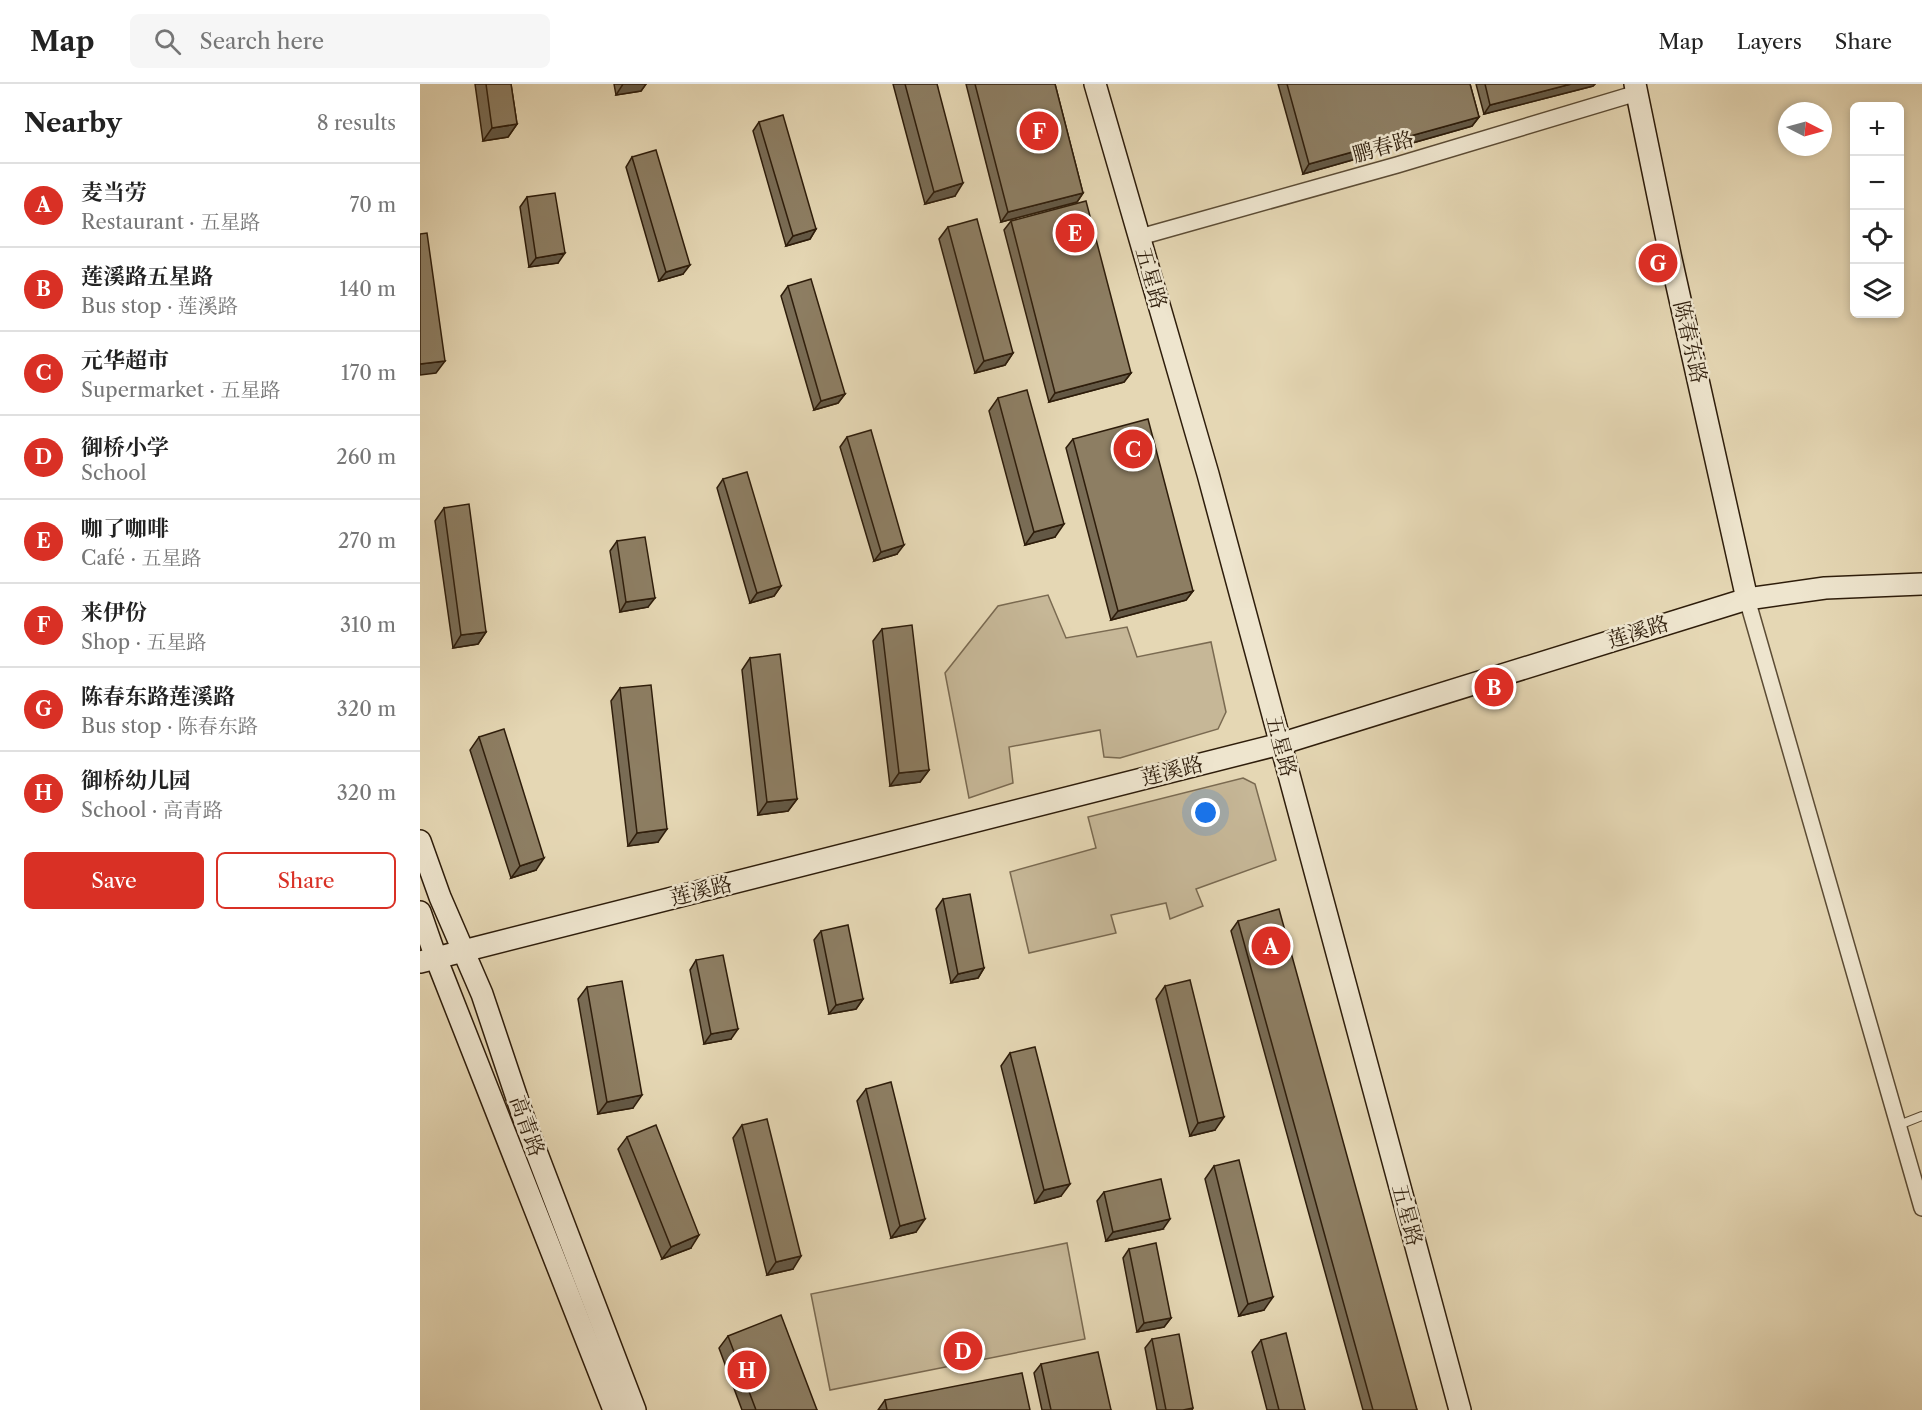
<!DOCTYPE html>
<html lang="en">
<head>
<meta charset="utf-8">
<style>
  :root { --surface:#fff; --page:#f6f6f6; --text:#222; --muted:#767676; --line:#e0e0e0; --accent:#d93025 }
  body { margin:0; font-family:"Libre Caslon Text","Noto Serif SC",serif; background:var(--page); color:var(--text) }
  .controls { position:absolute; right:18px; top:18px; display:grid; overflow:hidden; border-radius:9px; box-shadow:0 3px 9px #0003 }
  .controls button { width:54px; height:54px; display:grid; place-items:center; padding:0; border:0; border-bottom:2px solid var(--line); background:var(--surface); color:var(--text); font:30px sans-serif }
  .compass { position:absolute; left:1358px; top:18px; width:54px; height:54px; border-radius:50%; background:var(--surface); box-shadow:0 3px 9px #0003; rotate:96deg }
  .you { position:absolute; left:786px; top:729px; width:21px; height:21px; margin:-15px; border:4px solid #fff; border-radius:50%; background:#1a73e8; box-shadow:0 0 0 9px #1a73e833 }
  .badge { display:grid; place-items:center; width:39px; height:39px; border-radius:50%; background:var(--accent); color:#fff; font-size:20px; font-weight:700 }
  .pin { position:absolute; translate:-50% -50%; border:3px solid #fff; box-shadow:0 2px 6px #0006 }
  .list { margin:0; padding:0; list-style:none }
  h2 { display:flex; justify-content:space-between; align-items:center; height:78px; margin:0; padding:0 24px; font-size:26px }
  h2 small { font-size:20px; font-weight:400; color:var(--muted) }
  .list li { display:grid; grid-template-columns:39px 1fr auto; gap:18px; align-items:center; box-sizing:border-box; height:84px; padding:0 24px; border-top:2px solid var(--line) }
  .list b { display:block; font-size:22px; white-space:nowrap }
  .list p { margin:0; font-size:20px; white-space:nowrap; color:var(--muted) }
  .list em { font-size:20px; font-style:normal; color:var(--muted) }
  .actions { display:flex; gap:12px; padding:18px 24px }
  .actions a { flex:1; padding:14px 0; border:2px solid var(--accent); border-radius:9px; text-align:center; font-size:21px; color:var(--accent) }
  .actions .main { background:var(--accent); color:#fff }
  .icon { flex:none; width:33px; height:33px; fill:none; stroke:currentColor; stroke-width:2; stroke-linecap:round; stroke-linejoin:round }
  .map { position:relative; flex:none; width:1502px; height:1326px; overflow:hidden }
  header { display:flex; align-items:center; gap:36px; box-sizing:border-box; height:84px; padding:0 30px; background:var(--surface); border-bottom:2px solid var(--line) }
  header strong { font-size:28px }
  nav { display:flex; gap:33px; margin-inline-start:auto; font-size:21px }
  .search { width:420px; height:54px; background:var(--page); display:flex; align-items:center; gap:15px; box-sizing:border-box; padding:0 21px; border-radius:9px; color:var(--muted); font-size:22px }
  main { display:flex }
  aside { flex:1; background:var(--surface) }
  .map>svg:first-child { display:block }
  .green { fill:#c6b797; stroke:#7a6a51; stroke-width:1.5 }
  .lines { fill:none; stroke-linecap:round; stroke-linejoin:round }
  .lane-casing { stroke:#5c4c35; stroke-width:10 }
  .street-casing { stroke:#5c4c35; stroke-width:18 }
  .secondary-casing { stroke:#2e1d0b; stroke-width:24 }
  .lane { stroke:#eee5ce; stroke-width:8 }
  .street { stroke:#eee5ce; stroke-width:15 }
  .secondary { stroke:#eee5ce; stroke-width:21 }
  .wall { fill:#796c55; stroke:#2e1d0b; stroke-width:1.5 }
  .shaded-wall { fill:#635845; stroke:#2e1d0b; stroke-width:1.5 }
  .building { fill:#8d7e63; stroke:#2e1d0b; stroke-width:1.5 }
  .labels { text-anchor:middle; stroke-width:5; stroke-linejoin:round; paint-order:stroke }
  .street-label { font-size:21px; fill:#2e1d0b; stroke:#eee5ce }
</style>
</head>
<body>
<header>
<strong>Map</strong>
<div class="search"><svg class="icon" aria-label="search" viewBox="0 0 24 24"><circle cx="10" cy="10" r="6"/><path d="M15 15l6 6"/></svg>Search here</div>
<nav><a>Map</a><a>Layers</a><a>Share</a></nav>
</header>
<main>
<aside>
<h2>Nearby<small>8 results</small></h2>
<ul class="list">
<li><span class="badge">A</span><div><b>麦当劳</b><p>Restaurant · 五星路</p></div><em>70 m</em></li>
<li><span class="badge">B</span><div><b>莲溪路五星路</b><p>Bus stop · 莲溪路</p></div><em>140 m</em></li>
<li><span class="badge">C</span><div><b>元华超市</b><p>Supermarket · 五星路</p></div><em>170 m</em></li>
<li><span class="badge">D</span><div><b>御桥小学</b><p>School</p></div><em>260 m</em></li>
<li><span class="badge">E</span><div><b>咖了咖啡</b><p>Café · 五星路</p></div><em>270 m</em></li>
<li><span class="badge">F</span><div><b>来伊份</b><p>Shop · 五星路</p></div><em>310 m</em></li>
<li><span class="badge">G</span><div><b>陈春东路莲溪路</b><p>Bus stop · 陈春东路</p></div><em>320 m</em></li>
<li><span class="badge">H</span><div><b>御桥幼儿园</b><p>School · 高青路</p></div><em>320 m</em></li>
</ul>
<div class="actions"><a class="main">Save</a><a>Share</a></div>
</aside>
<div class="map">
<svg width="1502" height="1326" viewBox="0 0 1502 1326">
  <rect width="100%" height="100%" fill="#e5d7b4"/>
  <filter id="stains"><feTurbulence type="fractalNoise" baseFrequency=".00333" numOctaves="4"/><feColorMatrix values="0 0 0 0 .2 0 0 0 0 .09 0 0 0 0 .02 0 0 0 .5 -.17"/></filter>
  <radialGradient id="worn" r=".72"><stop offset=".6" stop-color="#630" stop-opacity="0"/><stop offset="1" stop-color="#630" stop-opacity=".3"/></radialGradient>
  <g class="green">
    <polygon points="628,511 646,554 707,543 717,573 791,558 806,628 798,645 700,674 684,673 680,646 589,663 593,699 549,714 525,589 578,522"/>
    <polygon points="823,694 835,700 856,776 776,805 783,822 750,835 746,819 691,831 696,849 609,869 590,788 676,764 668,733"/>
    <polygon points="647,1159 665,1255 410,1306 391,1210"/>
  </g>
  <g class="lines">
    <defs>
      <polyline id="lane" points="1479,1041 1502,1032"/>
      <g id="street">
        <polyline points="720,153 977,81 1217,9"/>
        <polyline points="1327,515 1502,1124"/>
      </g>
      <g id="secondary">
        <polyline points="675,0 788,390 1040,1326"/>
        <polyline points="1215,0 1251,175 1327,515"/>
        <polyline points="0,757 20,813 62,910 106,1041 215,1326"/>
        <polyline points="0,828 16,874 194,1326"/>
        <polyline points="0,878 860,660 1327,515 1405,504 1502,500"/>
      </g>
    </defs>
    <use href="#lane" class="lane-casing"/>
    <use href="#street" class="street-casing"/>
    <use href="#secondary" class="secondary-casing"/>
    <use href="#lane" class="lane"/>
    <use href="#street" class="street"/>
    <use href="#secondary" class="secondary"/>
  </g>
  <g class="wall">
    <polygon points="55,0 91,0 97,40 88,53 63,57"/>
    <polygon points="194,0 226,0 221,7 196,11"/>
    <polygon points="473,0 517,0 535,112 505,120"/>
    <polygon points="546,0 635,0 663,109 657,118 581,138"/>
    <polygon points="858,0 1050,0 1059,33 1052,42 883,90"/>
    <polygon points="1056,0 1175,0 1173,2 1064,30"/>
    <polygon points="339,38 396,145 390,155 366,162 333,47"/>
    <polygon points="212,73 263,190 239,197 206,83"/>
    <polygon points="107,113 138,179 109,183 100,123"/>
    <polygon points="591,137 711,289 704,298 629,318 584,146"/>
    <polygon points="528,143 593,269 585,281 555,289 519,155"/>
    <polygon points="368,202 425,310 418,319 394,326 361,212"/>
    <polygon points="578,314 635,453 605,461 569,327"/>
    <polygon points="427,353 477,470 454,477 420,363"/>
    <polygon points="653,355 773,507 766,516 691,536 646,364"/>
    <polygon points="303,395 361,502 354,512 330,519 297,404"/>
    <polygon points="24,424 66,548 58,560 33,564 15,437"/>
    <polygon points="197,457 228,523 200,528 190,467"/>
    <polygon points="462,545 509,686 500,698 470,702 453,557"/>
    <polygon points="330,574 377,715 368,727 338,731 322,586"/>
    <polygon points="200,604 238,758 208,762 191,617"/>
    <polygon points="59,653 116,786 91,794 50,666"/>
    <polygon points="523,815 564,884 558,894 531,899 516,825"/>
    <polygon points="818,837 997,1326 943,1326 811,847"/>
    <polygon points="401,847 443,915 436,925 409,930 394,856"/>
    <polygon points="276,876 311,955 284,960 270,886"/>
    <polygon points="745,902 795,1046 770,1052 736,915"/>
    <polygon points="167,903 213,1024 178,1030 158,915"/>
    <polygon points="590,969 641,1112 615,1119 581,982"/>
    <polygon points="446,1005 496,1148 471,1154 437,1017"/>
    <polygon points="322,1041 373,1185 347,1191 313,1054"/>
    <polygon points="207,1053 271,1164 242,1175 198,1065"/>
    <polygon points="794,1082 844,1226 819,1232 785,1095"/>
    <polygon points="684,1108 743,1145 686,1157 677,1117"/>
    <polygon points="709,1165 751,1234 744,1243 717,1248 703,1174"/>
    <polygon points="308,1252 397,1326 322,1326 299,1264"/>
    <polygon points="732,1255 773,1324 772,1326 737,1326 725,1264"/>
    <polygon points="841,1256 885,1326 847,1326 832,1268"/>
    <polygon points="621,1280 691,1326 622,1326 614,1289"/>
    <polygon points="465,1316 610,1326 458,1326"/>
  </g>
  <g class="shaded-wall">
    <polygon points="203,0 226,0 221,7 196,11"/>
    <polygon points="1151,0 1175,0 1173,2 1064,30 1070,21"/>
    <polygon points="1059,33 1052,42 883,90 889,80"/>
    <polygon points="97,40 88,53 63,57 72,44"/>
    <polygon points="543,99 535,112 505,120 514,108"/>
    <polygon points="663,109 657,118 581,138 588,128"/>
    <polygon points="396,145 390,155 366,162 373,152"/>
    <polygon points="145,169 138,179 109,183 116,174"/>
    <polygon points="270,181 263,190 239,197 246,188"/>
    <polygon points="593,269 585,281 555,289 564,277"/>
    <polygon points="25,277 16,289 0,291 0,280"/>
    <polygon points="711,289 704,298 629,318 635,309"/>
    <polygon points="425,310 418,319 394,326 401,317"/>
    <polygon points="644,440 635,453 605,461 614,448"/>
    <polygon points="484,461 477,470 454,477 461,468"/>
    <polygon points="361,502 354,512 330,519 337,509"/>
    <polygon points="773,507 766,516 691,536 698,527"/>
    <polygon points="235,514 228,523 200,528 206,518"/>
    <polygon points="66,548 58,560 33,564 41,551"/>
    <polygon points="509,686 500,698 470,702 479,689"/>
    <polygon points="377,715 368,727 338,731 347,718"/>
    <polygon points="247,745 238,758 208,762 217,749"/>
    <polygon points="124,774 116,786 91,794 100,782"/>
    <polygon points="564,884 558,894 531,899 538,890"/>
    <polygon points="443,915 436,925 409,930 416,921"/>
    <polygon points="318,945 311,955 284,960 291,950"/>
    <polygon points="222,1011 213,1024 178,1030 187,1018"/>
    <polygon points="804,1033 795,1046 770,1052 778,1039"/>
    <polygon points="650,1100 641,1112 615,1119 624,1106"/>
    <polygon points="505,1135 496,1148 471,1154 480,1142"/>
    <polygon points="750,1135 743,1145 686,1157 693,1148"/>
    <polygon points="279,1151 271,1164 242,1175 251,1163"/>
    <polygon points="381,1172 373,1185 347,1191 356,1178"/>
    <polygon points="853,1213 844,1226 819,1232 828,1220"/>
    <polygon points="751,1234 744,1243 717,1248 724,1239"/>
  </g>
  <g class="building">
    <polygon points="66,0 91,0 97,40 72,44"/>
    <polygon points="485,0 517,0 543,99 514,108"/>
    <polygon points="555,0 635,0 663,109 588,128"/>
    <polygon points="867,0 1050,0 1059,33 889,80"/>
    <polygon points="1065,0 1151,0 1070,21"/>
    <polygon points="363,31 396,145 373,152 339,38"/>
    <polygon points="236,66 270,181 246,188 212,73"/>
    <polygon points="135,109 145,169 116,174 107,113"/>
    <polygon points="666,117 711,289 635,309 591,137"/>
    <polygon points="557,135 593,269 564,277 528,143"/>
    <polygon points="7,149 25,277 0,280 0,150"/>
    <polygon points="391,195 425,310 401,317 368,202"/>
    <polygon points="607,306 644,440 614,448 578,314"/>
    <polygon points="728,335 773,507 698,527 653,355"/>
    <polygon points="451,346 484,461 461,468 427,353"/>
    <polygon points="327,388 361,502 337,509 303,395"/>
    <polygon points="49,420 66,548 41,551 24,424"/>
    <polygon points="225,453 235,514 206,518 197,457"/>
    <polygon points="492,541 509,686 479,689 462,545"/>
    <polygon points="360,570 377,715 347,718 330,574"/>
    <polygon points="231,601 247,745 217,749 200,604"/>
    <polygon points="84,645 124,774 100,782 59,653"/>
    <polygon points="550,810 564,884 538,890 523,815"/>
    <polygon points="859,825 997,1326 953,1326 818,837"/>
    <polygon points="428,841 443,915 416,921 401,847"/>
    <polygon points="303,871 318,945 291,950 276,876"/>
    <polygon points="770,896 804,1033 778,1039 745,902"/>
    <polygon points="202,897 222,1011 187,1018 167,903"/>
    <polygon points="615,963 650,1100 624,1106 590,969"/>
    <polygon points="471,998 505,1135 480,1142 446,1005"/>
    <polygon points="347,1035 381,1172 356,1178 322,1041"/>
    <polygon points="236,1041 279,1151 251,1163 207,1053"/>
    <polygon points="819,1076 853,1213 828,1220 794,1082"/>
    <polygon points="741,1095 750,1135 693,1148 684,1108"/>
    <polygon points="736,1159 751,1234 724,1239 709,1165"/>
    <polygon points="361,1231 397,1326 336,1326 308,1252"/>
    <polygon points="866,1249 885,1326 859,1326 841,1256"/>
    <polygon points="759,1250 773,1324 763,1326 746,1326 732,1255"/>
    <polygon points="678,1268 691,1326 631,1326 621,1280"/>
    <polygon points="602,1289 610,1326 467,1326 465,1316"/>
  </g>
  <g class="labels">
    <g class="street-label">
      <text transform="translate(963 63) rotate(-16)" y="7">鹏春路</text>
      <text transform="translate(731 194) rotate(74)" y="7">五星路</text>
      <text transform="translate(1270 258) rotate(77)" y="7">陈春东路</text>
      <text transform="translate(1218 548) rotate(-17)" y="7">莲溪路</text>
      <text transform="translate(861 662) rotate(75)" y="7">五星路</text>
      <text transform="translate(752 687) rotate(-14)" y="7">莲溪路</text>
      <text transform="translate(281 807) rotate(-14)" y="7">莲溪路</text>
      <text transform="translate(107 1042) rotate(70)" y="7">高青路</text>
      <text transform="translate(987 1131) rotate(75)" y="7">五星路</text>
    </g>
  </g>
  <rect width="100%" height="100%" filter="url(#stains)"/>
  <rect width="100%" height="100%" fill="url(#worn)"/>
</svg>
<div class="controls">
<button>+</button>
<button>−</button>
<button><svg class="icon" aria-label="locate" viewBox="0 0 24 24"><circle cx="12" cy="12" r="6"/><path d="M12 2v4M12 18v4M2 12h4M18 12h4"/></svg></button>
<button><svg class="icon" aria-label="layers" viewBox="0 0 24 24"><path d="M12 4l9 5-9 5-9-5zM3 14l9 5 9-5"/></svg></button>
</div>
<svg class="compass" viewBox="-18 -18 36 36"><path d="M0-13l5 13h-10z" fill="#e53935"/><path d="M0 13l5-13h-10z" fill="#767676"/></svg>
<div class="you"></div>
<div class="pin badge" style="left:851px;top:862px">A</div>
<div class="pin badge" style="left:1074px;top:603px">B</div>
<div class="pin badge" style="left:713px;top:365px">C</div>
<div class="pin badge" style="left:543px;top:1267px">D</div>
<div class="pin badge" style="left:655px;top:149px">E</div>
<div class="pin badge" style="left:619px;top:47px">F</div>
<div class="pin badge" style="left:1238px;top:179px">G</div>
<div class="pin badge" style="left:327px;top:1286px">H</div>
</div>
</main>
</body>
</html>
